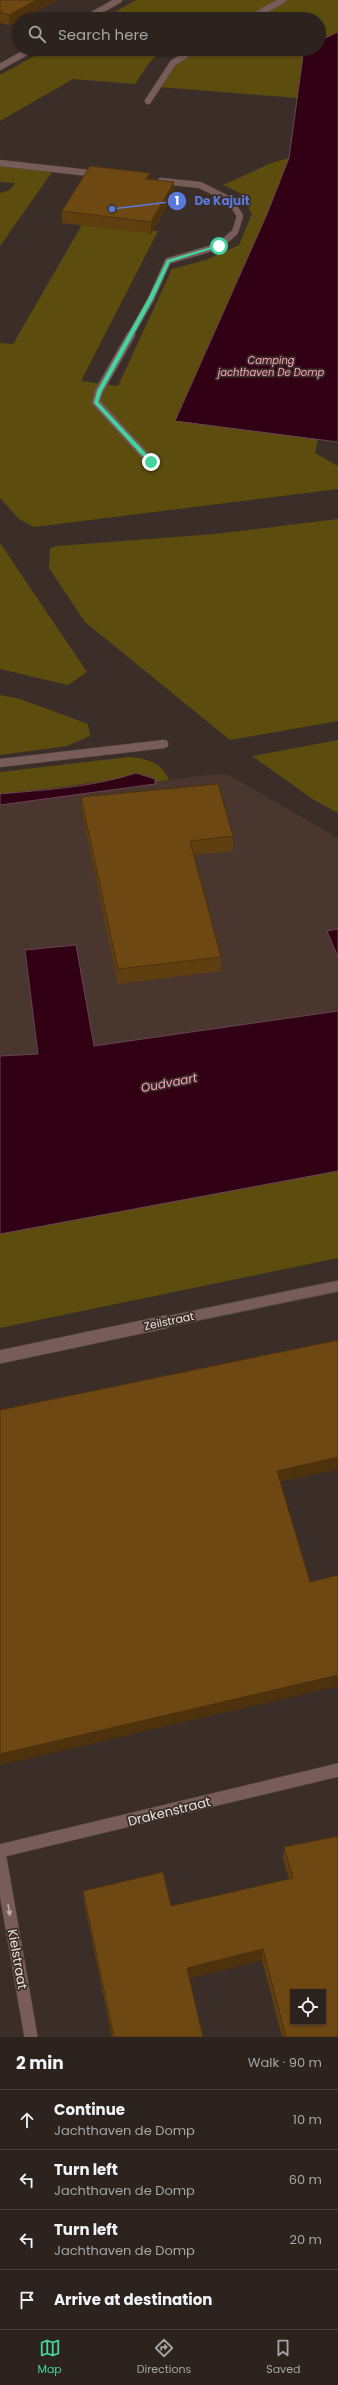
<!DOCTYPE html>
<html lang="en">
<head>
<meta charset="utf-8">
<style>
  :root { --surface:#2c221e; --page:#342a27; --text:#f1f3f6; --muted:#a6a4a4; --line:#483f3c; --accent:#43d4a0 }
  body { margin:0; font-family:Poppins,sans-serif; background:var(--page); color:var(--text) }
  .controls { position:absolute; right:12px; bottom:12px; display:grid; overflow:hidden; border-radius:0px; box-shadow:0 1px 3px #0004 }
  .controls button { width:36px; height:36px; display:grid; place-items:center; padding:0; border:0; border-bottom:1px solid var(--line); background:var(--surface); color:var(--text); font:20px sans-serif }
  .stop { position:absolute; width:12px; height:12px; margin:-9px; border:3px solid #43d4a0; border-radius:50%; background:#fff }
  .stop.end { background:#43d4a0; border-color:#fff; box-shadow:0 1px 4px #0008 }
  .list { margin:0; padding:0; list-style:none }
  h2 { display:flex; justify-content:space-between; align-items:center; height:52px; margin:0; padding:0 16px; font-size:17px }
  h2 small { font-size:13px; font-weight:400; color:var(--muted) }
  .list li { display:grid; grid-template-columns:26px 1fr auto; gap:12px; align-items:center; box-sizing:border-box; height:60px; padding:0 16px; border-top:1px solid var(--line) }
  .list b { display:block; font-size:15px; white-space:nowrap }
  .list p { margin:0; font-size:13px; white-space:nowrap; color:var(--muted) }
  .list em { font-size:13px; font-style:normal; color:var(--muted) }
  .icon { flex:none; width:22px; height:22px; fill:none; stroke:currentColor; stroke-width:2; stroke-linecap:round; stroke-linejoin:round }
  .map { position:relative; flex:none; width:338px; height:2037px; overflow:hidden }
  .search { position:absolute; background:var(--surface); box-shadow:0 1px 3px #0004; left:12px; right:12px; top:12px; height:44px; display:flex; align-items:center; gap:10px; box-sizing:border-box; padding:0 14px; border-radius:22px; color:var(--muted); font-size:15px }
  .sheet { height:292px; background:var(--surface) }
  nav { display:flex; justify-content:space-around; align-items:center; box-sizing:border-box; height:56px; border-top:1px solid var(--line); background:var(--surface); font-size:11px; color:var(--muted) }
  nav a { display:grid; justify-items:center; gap:2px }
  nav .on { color:var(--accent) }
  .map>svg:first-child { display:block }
  .built { fill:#49362e }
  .green { fill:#5c4d0e }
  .water { fill:#320015; stroke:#694451 }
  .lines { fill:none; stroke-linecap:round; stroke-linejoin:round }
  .lane-casing { stroke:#574b45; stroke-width:7 }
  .street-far3-casing { stroke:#574b45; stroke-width:7 }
  .street-far2-casing { stroke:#574b45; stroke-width:9 }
  .street-far1-casing { stroke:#574b45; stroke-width:12 }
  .street-casing { stroke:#574b45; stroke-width:14 }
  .lane { stroke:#785c59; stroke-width:6 }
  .street-far3 { stroke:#785c59; stroke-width:6 }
  .street-far2 { stroke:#785c59; stroke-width:8 }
  .street-far1 { stroke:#785c59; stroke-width:10 }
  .street { stroke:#785c59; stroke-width:13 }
  .wall { fill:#5f3e10 }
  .shaded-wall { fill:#4d320d }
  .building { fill:#6e4813; stroke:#4d320d; fill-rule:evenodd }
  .oneway { fill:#bcaca8 }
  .route { fill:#43d4a0 }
  .labels { text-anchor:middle; stroke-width:3.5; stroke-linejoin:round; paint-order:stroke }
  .far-water-label { font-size:10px; font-style:italic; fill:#fda1bd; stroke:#3b2e28 }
  .street-label { font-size:11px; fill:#e9e1dd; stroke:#3b2e28 }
  .water-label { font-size:12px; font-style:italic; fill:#fda1bd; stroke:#3b2e28 }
  .near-street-label { font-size:13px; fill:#e9e1dd; stroke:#3b2e28 }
  .leader { fill:none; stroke:#5a7ada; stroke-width:1.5 }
  .callout-dot { fill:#5a7ada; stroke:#3b2e28; stroke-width:1.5 }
  .mark-label { font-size:12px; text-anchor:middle; font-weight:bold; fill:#fff }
  .callout-label { font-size:12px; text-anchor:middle; font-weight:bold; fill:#5a7ada; stroke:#3b2e28; stroke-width:3.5; stroke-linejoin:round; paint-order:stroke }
</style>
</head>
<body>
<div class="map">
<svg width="338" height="2037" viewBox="0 0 338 2037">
  <rect width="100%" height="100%" fill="#3b2e28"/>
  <polygon class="built" points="227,774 338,838 338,929 327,931 338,957 338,1011 94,1046 76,945 25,950 38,1054 0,1056 0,805 144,786 154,784 155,782 206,775"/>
  <g class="green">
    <polygon points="136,0 338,0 338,32 319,41 319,19 102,19"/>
    <polygon points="47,49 163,49 149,63 135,84 73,79 0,121 0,75"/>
    <polygon points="194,49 310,49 303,56 297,98 159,87 181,56"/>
    <polygon points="289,158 267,214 175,420 318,439 315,453 338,466 338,489 34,527 19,519 0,498 0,343 13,344 83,223 158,231 81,381 118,386 172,269 206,260 239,245 252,214 240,193 223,185 271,163"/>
    <polygon points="0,166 52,172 0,246 0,193 10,190 15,183 0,182"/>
    <polygon points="338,519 338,721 230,740 85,622 49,568 50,548 57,546 215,534"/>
    <polygon points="0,543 87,672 68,685 0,669"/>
    <polygon points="0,695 20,699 88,724 90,736 67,746 0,755"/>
    <polygon points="338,740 338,813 314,800 252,756"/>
    <path d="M129,757c18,1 33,6 40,23l-14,2v-3l-19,-6 -13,5 -54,8 -69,8v-22z"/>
    <polygon points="338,1171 338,1258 0,1328 0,1234"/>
  </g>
  <g class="water">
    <polygon points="338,32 338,442 175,421 267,214 289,158 303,56 310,49 319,49 319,41"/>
    <path d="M136,773l19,6v5l-155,21v-11c43,-4 95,-7 136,-21z"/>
    <polygon points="338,929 338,957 327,931"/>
    <polygon points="76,945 94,1046 338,1011 338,1171 0,1234 0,1056 38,1054 25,950"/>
  </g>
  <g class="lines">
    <defs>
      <g id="lane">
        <polyline points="249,19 283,0"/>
        <polyline points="148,101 173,63 195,49"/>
      </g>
      <g id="street-far3">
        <polyline points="85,19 119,0"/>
        <polyline points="0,67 32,49"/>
        <polyline points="0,163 98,174"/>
        <polyline points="130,336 151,299 168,261 219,246 235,232 240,216 230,200 200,185 161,181"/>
      </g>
      <g id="street-far2">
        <polyline points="131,335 99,391 96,402 151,462"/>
        <polyline points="0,763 164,744"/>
      </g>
      <polyline id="street-far1" points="160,1323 338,1286"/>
      <g id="street">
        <polyline points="0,1357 165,1322"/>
        <polyline points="0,1851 338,1770"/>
        <polyline points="0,1858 31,2037"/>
      </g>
    </defs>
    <use href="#lane" class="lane-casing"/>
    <use href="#street-far3" class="street-far3-casing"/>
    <use href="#street-far2" class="street-far2-casing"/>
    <use href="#street-far1" class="street-far1-casing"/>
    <use href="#street" class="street-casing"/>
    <use href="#lane" class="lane"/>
    <use href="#street-far3" class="street-far3"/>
    <use href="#street-far2" class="street-far2"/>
    <use href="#street-far1" class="street-far1"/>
    <use href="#street" class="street"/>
  </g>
  <g class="wall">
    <polygon points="0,0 57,0 21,19 19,19 9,25 0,23"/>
    <polygon points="150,179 174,182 174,194 151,234 62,223 62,211"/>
    <polygon points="81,797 233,836 233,851 194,855 221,957 221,971 118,984 82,812"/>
    <polygon points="284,1847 338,2037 282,2037 262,1960 189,1978 203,2037 112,2037 84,1902 83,1891 171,1906 289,1879 283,1859"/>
  </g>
  <g class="shaded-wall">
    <polygon points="37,0 57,0 21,19 19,19 19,20 9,25 9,15"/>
    <polygon points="150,173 150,184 146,179"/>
    <polygon points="174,182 174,194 151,234 151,222"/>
    <polygon points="338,1457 338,1469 276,1483 277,1471"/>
    <polygon points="338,1675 338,1686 0,1765 0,1754"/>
    <polygon points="263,1949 262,1960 187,1979 187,1968"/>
  </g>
  <g class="building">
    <polygon points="0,0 37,0 9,15 0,12"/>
    <polygon points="90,166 150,173 146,179 174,182 151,222 62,211"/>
    <polygon points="218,784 233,836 190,841 221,957 118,969 81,797"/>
    <polygon points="338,1340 338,1457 277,1471 310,1582 338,1575 338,1675 0,1754 0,1410"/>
    <path d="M338,1836v201h-52l-23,-88 -76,19 16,69h-89l-31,-146 80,-19 8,34 122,-28 -9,-31zM293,1992h30v30h-30z"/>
  </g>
  <defs><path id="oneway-solid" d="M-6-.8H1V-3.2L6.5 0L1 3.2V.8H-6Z"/></defs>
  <use class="oneway" href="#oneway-solid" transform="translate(9 1910) rotate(80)"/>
  <polygon class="route" points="218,245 221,246 170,262 153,299 102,391 98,402 154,462 149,463 94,403 97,391 148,299 167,260"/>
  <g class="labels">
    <g class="far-water-label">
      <text x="271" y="364">Camping<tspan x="271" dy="12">jachthaven De Domp</tspan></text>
    </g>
    <g class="street-label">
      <text transform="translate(169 1321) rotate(-12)" y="4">Zeilstraat</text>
    </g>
    <g class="water-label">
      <text transform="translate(169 1083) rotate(-11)" y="4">Oudvaart</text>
    </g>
    <g class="near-street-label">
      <text transform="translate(169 1811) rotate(-14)" y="5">Drakenstraat</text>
      <text transform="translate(18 1959) rotate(80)" y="5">Kielstraat</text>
    </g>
  </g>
  <path class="leader" d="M112 209L177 201"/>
  <g class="callout-dot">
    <circle cx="112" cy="209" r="4"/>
    <circle cx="177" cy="201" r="10"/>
  </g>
  <g class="mark-label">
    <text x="177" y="205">1</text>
  </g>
  <g class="callout-label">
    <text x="222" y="205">De Kajuit</text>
  </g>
</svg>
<div class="controls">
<button><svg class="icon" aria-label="locate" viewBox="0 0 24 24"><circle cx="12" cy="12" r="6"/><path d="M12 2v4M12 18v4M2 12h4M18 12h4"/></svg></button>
</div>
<div class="stop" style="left:219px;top:246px"></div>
<div class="stop end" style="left:151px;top:462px"></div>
<div class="search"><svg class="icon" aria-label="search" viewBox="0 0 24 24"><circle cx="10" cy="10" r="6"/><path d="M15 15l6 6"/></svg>Search here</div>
</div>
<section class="sheet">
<h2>2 min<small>Walk · 90 m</small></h2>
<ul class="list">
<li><svg class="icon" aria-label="ahead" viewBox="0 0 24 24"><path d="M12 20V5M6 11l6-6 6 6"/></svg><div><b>Continue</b><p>Jachthaven de Domp</p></div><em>10 m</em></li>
<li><svg class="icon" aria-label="left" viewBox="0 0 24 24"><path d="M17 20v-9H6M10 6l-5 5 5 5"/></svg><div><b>Turn left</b><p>Jachthaven de Domp</p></div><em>60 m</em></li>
<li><svg class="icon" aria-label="left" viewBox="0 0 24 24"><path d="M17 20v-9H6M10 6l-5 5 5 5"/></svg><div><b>Turn left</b><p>Jachthaven de Domp</p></div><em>20 m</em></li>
<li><svg class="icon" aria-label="arrive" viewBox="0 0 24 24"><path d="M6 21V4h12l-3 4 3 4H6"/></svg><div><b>Arrive at destination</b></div></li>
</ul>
</section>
<nav>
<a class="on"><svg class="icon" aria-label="map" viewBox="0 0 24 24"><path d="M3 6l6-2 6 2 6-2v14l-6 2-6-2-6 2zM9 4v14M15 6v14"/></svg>Map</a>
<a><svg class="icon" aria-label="directions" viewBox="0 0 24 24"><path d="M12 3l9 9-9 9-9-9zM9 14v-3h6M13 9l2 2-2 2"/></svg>Directions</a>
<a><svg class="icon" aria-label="saved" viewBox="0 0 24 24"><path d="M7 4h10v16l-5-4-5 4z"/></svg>Saved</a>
</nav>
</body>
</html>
